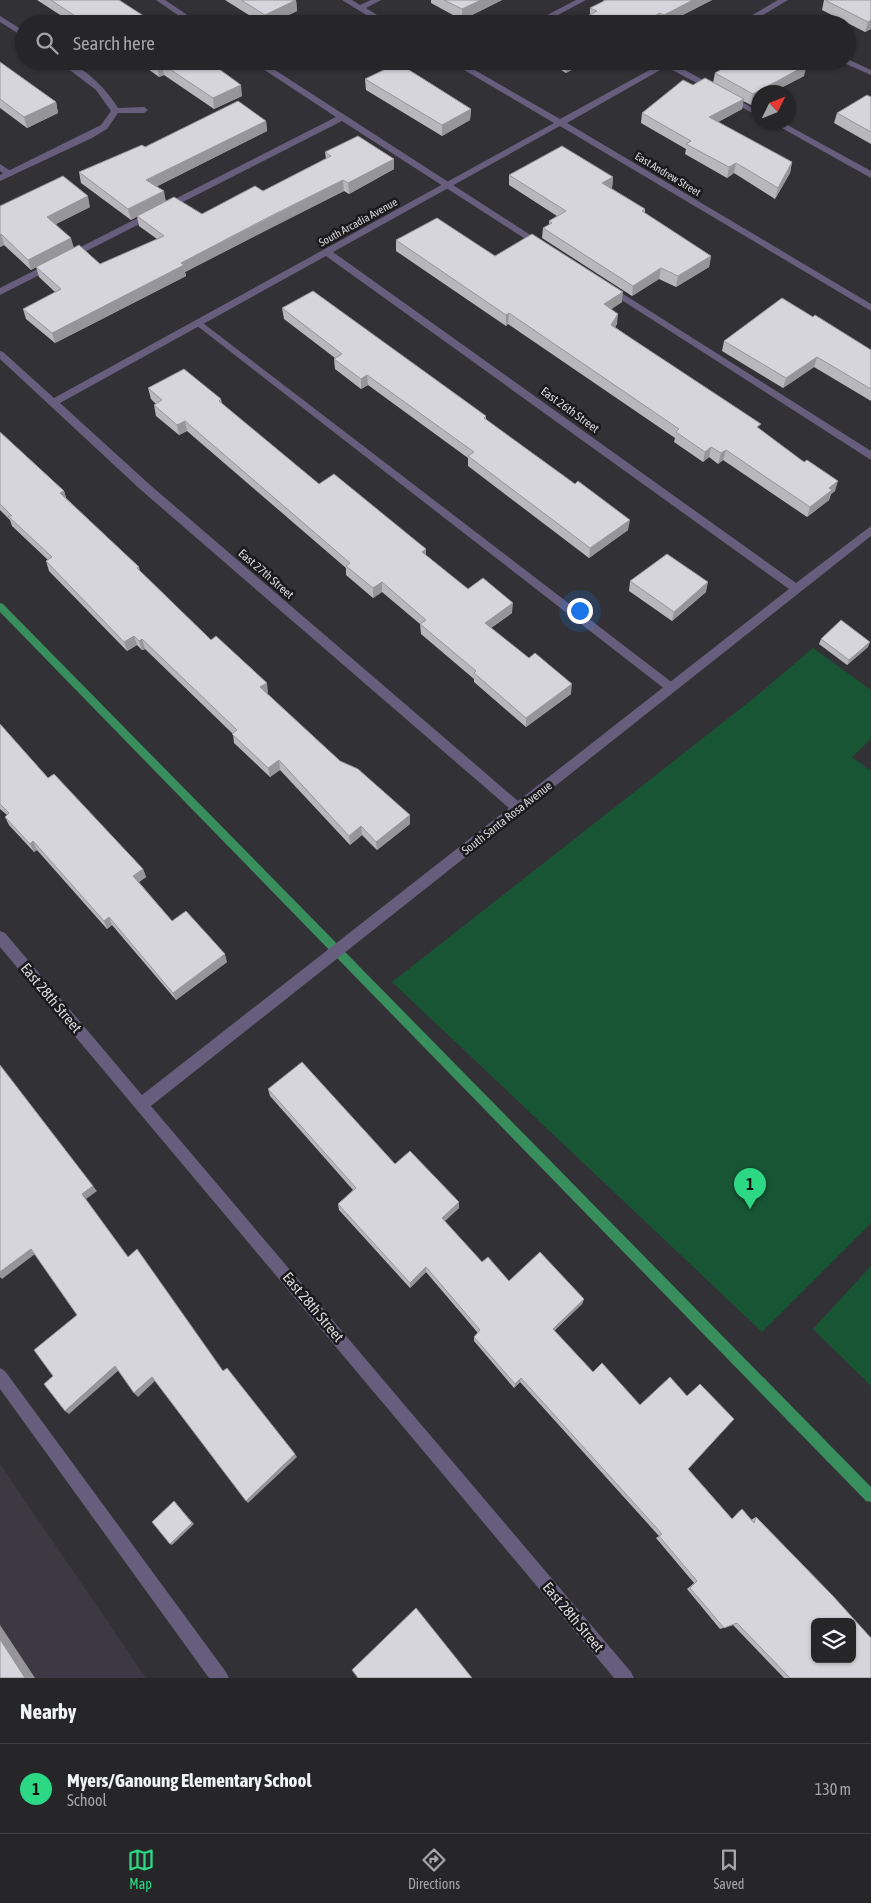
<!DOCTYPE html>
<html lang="en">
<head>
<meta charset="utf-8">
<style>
  :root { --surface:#262528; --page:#323134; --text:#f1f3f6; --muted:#a4a5a8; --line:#424245; --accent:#2cd884 }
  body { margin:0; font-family:"Asap Condensed",sans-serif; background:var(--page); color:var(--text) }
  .controls { position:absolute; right:15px; bottom:15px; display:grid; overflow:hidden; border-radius:8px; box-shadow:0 1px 4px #0004 }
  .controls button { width:45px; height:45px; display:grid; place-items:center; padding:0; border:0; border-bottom:1px solid var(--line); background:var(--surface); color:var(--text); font:25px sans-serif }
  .compass { position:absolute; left:751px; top:85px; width:45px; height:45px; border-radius:50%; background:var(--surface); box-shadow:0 1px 4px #0004; rotate:47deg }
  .you { position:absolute; left:579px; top:610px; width:18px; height:18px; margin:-12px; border:4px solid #fff; border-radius:50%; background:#1a73e8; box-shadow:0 0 0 8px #1a73e833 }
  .badge { display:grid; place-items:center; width:32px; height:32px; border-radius:50%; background:var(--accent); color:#111; font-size:16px; font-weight:700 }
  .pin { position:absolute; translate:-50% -41px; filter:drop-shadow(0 1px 2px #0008) }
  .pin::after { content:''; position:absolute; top:26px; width:18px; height:15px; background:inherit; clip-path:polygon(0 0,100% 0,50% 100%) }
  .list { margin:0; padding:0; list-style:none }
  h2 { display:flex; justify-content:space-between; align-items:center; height:65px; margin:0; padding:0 20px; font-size:21px }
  h2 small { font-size:16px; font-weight:400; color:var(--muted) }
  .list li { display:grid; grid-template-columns:32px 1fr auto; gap:15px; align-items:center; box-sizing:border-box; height:90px; padding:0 20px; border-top:1px solid var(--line) }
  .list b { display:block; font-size:19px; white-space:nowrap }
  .list p { margin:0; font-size:16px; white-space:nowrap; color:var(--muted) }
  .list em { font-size:16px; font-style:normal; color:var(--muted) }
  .icon { flex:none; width:28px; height:28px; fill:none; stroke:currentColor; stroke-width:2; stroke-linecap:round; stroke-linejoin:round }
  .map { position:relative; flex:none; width:871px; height:1678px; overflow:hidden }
  .search { position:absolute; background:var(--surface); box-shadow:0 1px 4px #0004; left:15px; right:15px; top:15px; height:55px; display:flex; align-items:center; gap:12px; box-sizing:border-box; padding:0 18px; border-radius:28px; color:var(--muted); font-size:19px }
  .sheet { height:155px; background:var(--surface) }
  nav { display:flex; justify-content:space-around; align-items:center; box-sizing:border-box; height:70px; border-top:1px solid var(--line); background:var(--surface); font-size:14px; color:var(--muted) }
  nav a { display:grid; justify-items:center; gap:2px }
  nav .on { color:var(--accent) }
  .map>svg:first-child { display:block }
  .built { fill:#3c3944 }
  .green { fill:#185534 }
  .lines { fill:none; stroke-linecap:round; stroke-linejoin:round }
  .stream { fill:#388e5d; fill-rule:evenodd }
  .lane { fill:#675e7e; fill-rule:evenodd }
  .street { fill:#675e7e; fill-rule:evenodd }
  .wall { fill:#b8b7bc }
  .shaded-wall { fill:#969599 }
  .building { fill:#d6d5db; stroke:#969599; fill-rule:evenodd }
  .labels { text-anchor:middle; stroke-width:5; stroke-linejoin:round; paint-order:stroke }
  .far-street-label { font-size:11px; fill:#d9d8db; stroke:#1a191c }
  .street-label { font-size:12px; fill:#d9d8db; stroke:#1a191c }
  .near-street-label { font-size:15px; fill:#d9d8db; stroke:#1a191c }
</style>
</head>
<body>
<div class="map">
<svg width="871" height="1678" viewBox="0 0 871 1678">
  <rect width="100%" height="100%" fill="#323136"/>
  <polygon class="built" points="0,1464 146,1678 0,1678"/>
  <g class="green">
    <polygon points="813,648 871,690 871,739 852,757 871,771 871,1223 762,1332 392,982 754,698"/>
    <polygon points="871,1266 871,1386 813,1329"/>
  </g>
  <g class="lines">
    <polygon class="stream" points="0,603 3,604 871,1487 871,1502 866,1501 0,612"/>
    <g class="lane">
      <polygon points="156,0 165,0 201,24 191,24"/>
      <polygon points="576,0 586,0 541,24 530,24"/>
      <polygon points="251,61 261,61 546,245 544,247 538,247 342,121 0,295 0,288 336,117"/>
      <polygon points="665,62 671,62 758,111 758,116 665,66"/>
      <polygon points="771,122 782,122 871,171 871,178"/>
      <polygon points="0,164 12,172 12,176 6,176 0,171"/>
      <polygon points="609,285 871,451 871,460 606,290 604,288"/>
      <polygon points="199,320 674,684 676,687 674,690 666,690 196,325 194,323"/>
      <polygon points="0,1368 5,1371 226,1672 229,1678 209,1678 0,1389"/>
    </g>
    <g class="street">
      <polygon points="342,0 352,0 360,5 371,0 381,0 366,8 391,24 381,24"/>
      <polygon points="778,0 788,0 763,15 778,24 767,24 757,18 747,24 737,24"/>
      <polygon points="0,16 24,31 24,37 0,22"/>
      <polygon points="847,59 871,70 871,75 844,63 843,61 847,61"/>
      <path d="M58,61c23,0 49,29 60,47l26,-1 4,3 -4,3h-26l-11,16 -15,9 -92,43v-6l101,-50 10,-14 -15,-21z"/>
      <path d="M449,61h10l101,58 106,-58h10l-109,62 304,181v7l-311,-185 -227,126 463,331 75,-57v10l-720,570 480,566 3,6h-20l-614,-731v-16l5,2 137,162 367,-287 -368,-318 -141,-131v-8l3,1 51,46 500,-275zM326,256l463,333 -271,212 -369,-317 -89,-81z"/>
    </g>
  </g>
  <g class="wall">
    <polygon points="37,0 119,0 156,24 71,24 71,22"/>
    <polygon points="225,0 296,0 297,11 270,24 263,24"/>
    <polygon points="431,0 502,0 462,20 431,3"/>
    <polygon points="603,0 712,0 665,24 572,24 590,15 590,8 604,1"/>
    <polygon points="824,0 871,0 871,29 865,32 822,10"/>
    <polygon points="137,61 208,61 242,96 214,109 164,75 159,77"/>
    <polygon points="546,61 587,61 566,73"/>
    <polygon points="0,62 56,102 58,113 27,128 0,108"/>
    <polygon points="715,73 804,76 773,92 758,92 758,100 751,105 743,101 742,109 718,122 792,162 790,173 775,199 734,173 727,178 685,154 686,149 641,123 642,113 693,85 713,83"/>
    <polygon points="365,79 471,109 470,120 442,136 366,90"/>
    <polygon points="871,97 871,144 834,123 837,113"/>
    <polygon points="266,121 267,131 157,186 166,201 202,214 263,191 326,159 325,152 394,159 394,169 349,194 344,191 266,230 185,272 186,276 55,343 26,319 23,309 55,292 39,277 36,267 31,270 4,245 0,247 0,206 90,207 56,224 74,248 100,264 157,239 139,226 137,216 131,220 81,183 79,172 145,147"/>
    <polygon points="509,175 613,177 612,188 611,188 645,209 645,213 711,256 709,267 676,287 659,279 632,296 542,238 543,228 549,225 549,221 557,216 509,185"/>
    <polygon points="396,240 495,256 622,302 611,309 617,324 615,327 760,429 835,491 831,494 829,500 807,517 723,460 718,464 709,457 703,462 674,442 675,438 508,324 506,326 396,251"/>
    <polygon points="282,308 486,416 486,419 628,530 589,558 468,466 468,458 368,385 361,389 335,369 334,359 335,358 284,319"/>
    <polygon points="813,317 871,350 871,401 814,367 783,388 722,351 724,341"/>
    <polygon points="148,388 221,399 222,404 319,484 426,549 426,555 468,589 512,613 491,628 571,694 526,727 474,682 474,679 421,634 420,624 382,592 373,598 346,575 346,568 187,431 179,435 156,416 154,405 156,404 151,399"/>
    <polygon points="0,432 64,491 66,498 139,567 140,571 211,640 268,692 266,694 410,824 377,850 362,835 350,845 280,770 270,777 234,743 233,734 145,649 142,650 137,645 127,651 49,571 46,561 48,560 12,526 10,520 0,510"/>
    <polygon points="630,581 706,592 672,621 629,591"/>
    <polygon points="821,639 868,647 847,665 819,644"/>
    <polygon points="0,724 48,778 143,869 146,877 139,882 172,921 227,962 176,1000 112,925 107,929 37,850 34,852 9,825 5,817 7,815 0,809"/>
    <polygon points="268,1089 395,1164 459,1208 444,1221 482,1262 509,1281 584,1299 582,1304 554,1331 593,1372 688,1469 732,1519 738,1512 742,1509 751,1520 756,1517 871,1678 784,1678 733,1625 720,1629 687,1589 694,1583 656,1538 659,1536 520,1382 514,1388 474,1341 474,1337 478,1333 426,1272 410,1288 339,1210 338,1204 353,1190 270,1096"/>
  </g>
  <g class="shaded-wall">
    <polygon points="296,0 297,11 270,24 266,24 265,15"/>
    <polygon points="481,0 502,0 462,20 462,9"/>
    <polygon points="693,0 712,0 665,24 662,24 664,15"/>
    <polygon points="660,13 659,24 640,24"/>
    <polygon points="871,20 871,29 865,32 868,22"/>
    <polygon points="568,61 587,61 566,73 566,62"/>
    <polygon points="162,64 164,75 159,77 157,66"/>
    <polygon points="807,65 804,76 773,92 758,92 758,100 751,105 753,94"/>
    <polygon points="241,85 242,96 214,109 213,98"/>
    <polygon points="744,99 742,109 707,128 709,117"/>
    <polygon points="56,102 58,113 27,128 24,117"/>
    <polygon points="471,109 470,120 442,136 442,125"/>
    <polygon points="266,121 267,131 148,191 146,180"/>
    <polygon points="394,159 394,169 349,194 348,183"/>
    <polygon points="792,162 790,173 775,199 778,188"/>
    <polygon points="736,163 734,173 727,178 729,167"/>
    <polygon points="613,177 612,188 601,194 602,183"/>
    <polygon points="343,180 344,191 185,272 186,276 55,343 52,333 181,263"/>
    <polygon points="164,191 166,202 131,220 128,209"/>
    <polygon points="88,196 90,207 50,227 47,217"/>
    <polygon points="1,234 4,245 0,247 0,235"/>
    <polygon points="71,238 74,248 31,270 28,260"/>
    <polygon points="711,256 709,267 676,287 678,276"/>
    <polygon points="661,268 659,279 632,296 633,286"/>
    <polygon points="623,292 622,302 603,315 604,304"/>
    <polygon points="509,313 508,324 506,326 506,315"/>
    <polygon points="618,314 617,324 610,335 611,325"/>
    <polygon points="817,357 814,367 783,388 786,378"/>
    <polygon points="367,375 368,385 361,389 361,379"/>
    <polygon points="185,421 187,431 179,435 177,425"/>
    <polygon points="711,447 709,457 703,462 705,452"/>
    <polygon points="726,450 723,460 718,464 721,453"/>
    <polygon points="838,481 835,491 831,494 829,500 807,517 810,507 829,488"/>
    <polygon points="64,491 67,501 60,493"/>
    <polygon points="630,520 628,530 589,558 590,548"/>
    <polygon points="426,549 426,559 422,552"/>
    <polygon points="382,582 382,592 373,598 373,588"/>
    <polygon points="708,582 706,592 672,621 674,612"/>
    <polygon points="513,603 512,613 485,632 485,623"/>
    <polygon points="134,636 137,645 127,651 124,642"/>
    <polygon points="142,639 145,649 142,650 139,641"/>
    <polygon points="870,642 868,647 847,665 849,660"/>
    <polygon points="267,683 268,692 261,697 260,687"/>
    <polygon points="572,684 571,694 526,727 526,718"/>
    <polygon points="279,760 280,770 270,777 268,768"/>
    <polygon points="410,815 410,824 377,850 376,842"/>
    <polygon points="361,826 362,835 350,845 349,836"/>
    <polygon points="33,841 37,850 34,852 30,844"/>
    <polygon points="143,869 146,877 136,884 133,876"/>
    <polygon points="109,917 112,925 107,929 104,921"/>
    <polygon points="225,954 227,962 176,1000 173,993"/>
    <polygon points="93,1186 97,1191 86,1199 82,1194"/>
    <polygon points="459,1202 459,1208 442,1224 442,1218"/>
    <polygon points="31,1249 35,1254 2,1279 0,1277 0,1272"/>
    <polygon points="426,1267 426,1272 410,1288 410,1283"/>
    <polygon points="584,1299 582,1304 551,1333 553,1329"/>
    <polygon points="115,1366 119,1370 69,1414 65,1411"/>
    <polygon points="152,1377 155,1381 138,1397 134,1393"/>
    <polygon points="521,1378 520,1382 514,1388 515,1384"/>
    <polygon points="295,1454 297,1457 248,1503 246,1501"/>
    <polygon points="174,1501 194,1524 172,1545 170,1544"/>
    <polygon points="0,1625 35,1678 25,1678 0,1639"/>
  </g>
  <g class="building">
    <polygon points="51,0 119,0 156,24 79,24 70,18 75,16"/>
    <polygon points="241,0 296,0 265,15"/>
    <polygon points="444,0 481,0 462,9"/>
    <polygon points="606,0 693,0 664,15 660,13 640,24 572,24 597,11 590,8"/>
    <polygon points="825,0 871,0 871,20 868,22"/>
    <polygon points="150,61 208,61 241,85 213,98 162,64 157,66"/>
    <polygon points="735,61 799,61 807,65 753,94 715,73"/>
    <polygon points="0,62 56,102 24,117 0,99"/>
    <polygon points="398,63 471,109 442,125 365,79"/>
    <polygon points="705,78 744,99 709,117 792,162 778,188 736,163 729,167 686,144 691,141 642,113 683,80 693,85"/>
    <polygon points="867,95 871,97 871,132 837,113"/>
    <polygon points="238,101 266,121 146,180 164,191 128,209 79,172 142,145 145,147"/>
    <polygon points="358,136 394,159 348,183 343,180 265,219 181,263 184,265 52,333 23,309 61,289 36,267 79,245 100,264 164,236 137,216 174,197 202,214 255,186 263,191 331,156 325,152"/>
    <polygon points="562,146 613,177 602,183 645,209 642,211 711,256 678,276 661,268 633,286 543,228 552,223 549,221 566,211 509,175"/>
    <polygon points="63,176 88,196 47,217 71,238 28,260 1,234 0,235 0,206"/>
    <polygon points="437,218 495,256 532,234 623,292 604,304 618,314 611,325 761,424 757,427 804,462 807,460 838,481 829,488 832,490 810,507 726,450 721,453 711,447 705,452 676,432 679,429 509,313 506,315 396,240"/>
    <polygon points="313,291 486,416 484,418 575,484 578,481 630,520 590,548 468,456 474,452 367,375 361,379 334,359 342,354 282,308"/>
    <polygon points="782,298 813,317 815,315 871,350 871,389 817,357 786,378 724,341"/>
    <polygon points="184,369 221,399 219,401 319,484 334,474 426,549 422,552 468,589 483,578 513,603 485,623 529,658 535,653 572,684 526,718 474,673 476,671 420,624 426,620 382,582 373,588 346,566 350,563 185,421 177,425 154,405 162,400 148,388"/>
    <polygon points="0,432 64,491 60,493 139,567 137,568 211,640 216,636 267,683 260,687 340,761 358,769 410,815 376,842 361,826 349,836 279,760 268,768 232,734 237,730 142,639 139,641 134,636 124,642 46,561 52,557 8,516 12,516 0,504"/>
    <polygon points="667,554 708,582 674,612 630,581"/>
    <polygon points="841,620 870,642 849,660 821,639"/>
    <polygon points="0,724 48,778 54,774 143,869 133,876 172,921 186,911 225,954 173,993 109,917 104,921 33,841 30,844 5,817 9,813 0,804"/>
    <path d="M302,1062l93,102 15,-13 49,51 -17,16 40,44 6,-5 21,24 31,-29 44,47 -31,30 40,43 9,-9 38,42 30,-28 17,19 13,-12 34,35 -46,50 44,50 10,-10 12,14 2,-6 77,79 38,42v40h-81l-53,-55 -13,5 -34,-40 7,-7 -38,-45 3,-2 -141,-156 -6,6 -41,-47 6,-7 -54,-63 -16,16 -72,-79 18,-16 -88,-99zM815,1622h37v37h-37z"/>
    <polygon points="0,1065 93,1186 82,1194 128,1257 137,1249 223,1371 227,1368 295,1454 246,1501 152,1377 134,1393 115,1366 65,1411 44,1384 53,1376 34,1350 77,1315 31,1249 0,1272"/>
    <polygon points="174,1501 192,1523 170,1544 152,1522"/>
    <polygon points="416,1608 472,1678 358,1678 352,1670"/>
    <polygon points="0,1639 25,1678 0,1678"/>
  </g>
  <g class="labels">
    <g class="far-street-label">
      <text transform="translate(668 174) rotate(31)" y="4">East Andrew Street</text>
      <text transform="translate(358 222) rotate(-29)" y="4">South Arcadia Avenue</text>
    </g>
    <g class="street-label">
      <text transform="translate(570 410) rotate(36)" y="4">East 26th Street</text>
      <text transform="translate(266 574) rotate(41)" y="4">East 27th Street</text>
      <text transform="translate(507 818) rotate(-38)" y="4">South Santa Rosa Avenue</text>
    </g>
    <g class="near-street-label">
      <text transform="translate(51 998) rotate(50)" y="5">East 28th Street</text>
      <text transform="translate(313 1307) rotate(50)" y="5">East 28th Street</text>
      <text transform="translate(573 1617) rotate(50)" y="5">East 28th Street</text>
    </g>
  </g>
</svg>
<div class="controls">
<button><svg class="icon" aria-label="layers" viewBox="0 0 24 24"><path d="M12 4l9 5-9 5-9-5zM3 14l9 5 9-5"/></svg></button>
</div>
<svg class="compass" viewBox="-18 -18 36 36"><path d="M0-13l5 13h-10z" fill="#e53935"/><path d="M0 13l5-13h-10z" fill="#a4a5a8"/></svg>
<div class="you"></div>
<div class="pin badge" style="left:750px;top:1209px">1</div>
<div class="search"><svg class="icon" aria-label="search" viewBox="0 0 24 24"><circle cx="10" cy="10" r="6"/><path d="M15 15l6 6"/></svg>Search here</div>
</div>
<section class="sheet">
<h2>Nearby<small></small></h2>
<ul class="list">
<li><span class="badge">1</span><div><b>Myers/Ganoung Elementary School</b><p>School</p></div><em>130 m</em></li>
</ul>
</section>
<nav>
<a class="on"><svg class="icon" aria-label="map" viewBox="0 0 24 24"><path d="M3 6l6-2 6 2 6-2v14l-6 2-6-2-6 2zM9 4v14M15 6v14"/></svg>Map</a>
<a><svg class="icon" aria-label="directions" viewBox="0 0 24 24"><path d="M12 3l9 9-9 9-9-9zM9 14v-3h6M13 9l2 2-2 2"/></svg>Directions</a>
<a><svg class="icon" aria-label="saved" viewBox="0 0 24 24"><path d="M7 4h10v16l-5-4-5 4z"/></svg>Saved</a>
</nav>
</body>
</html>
